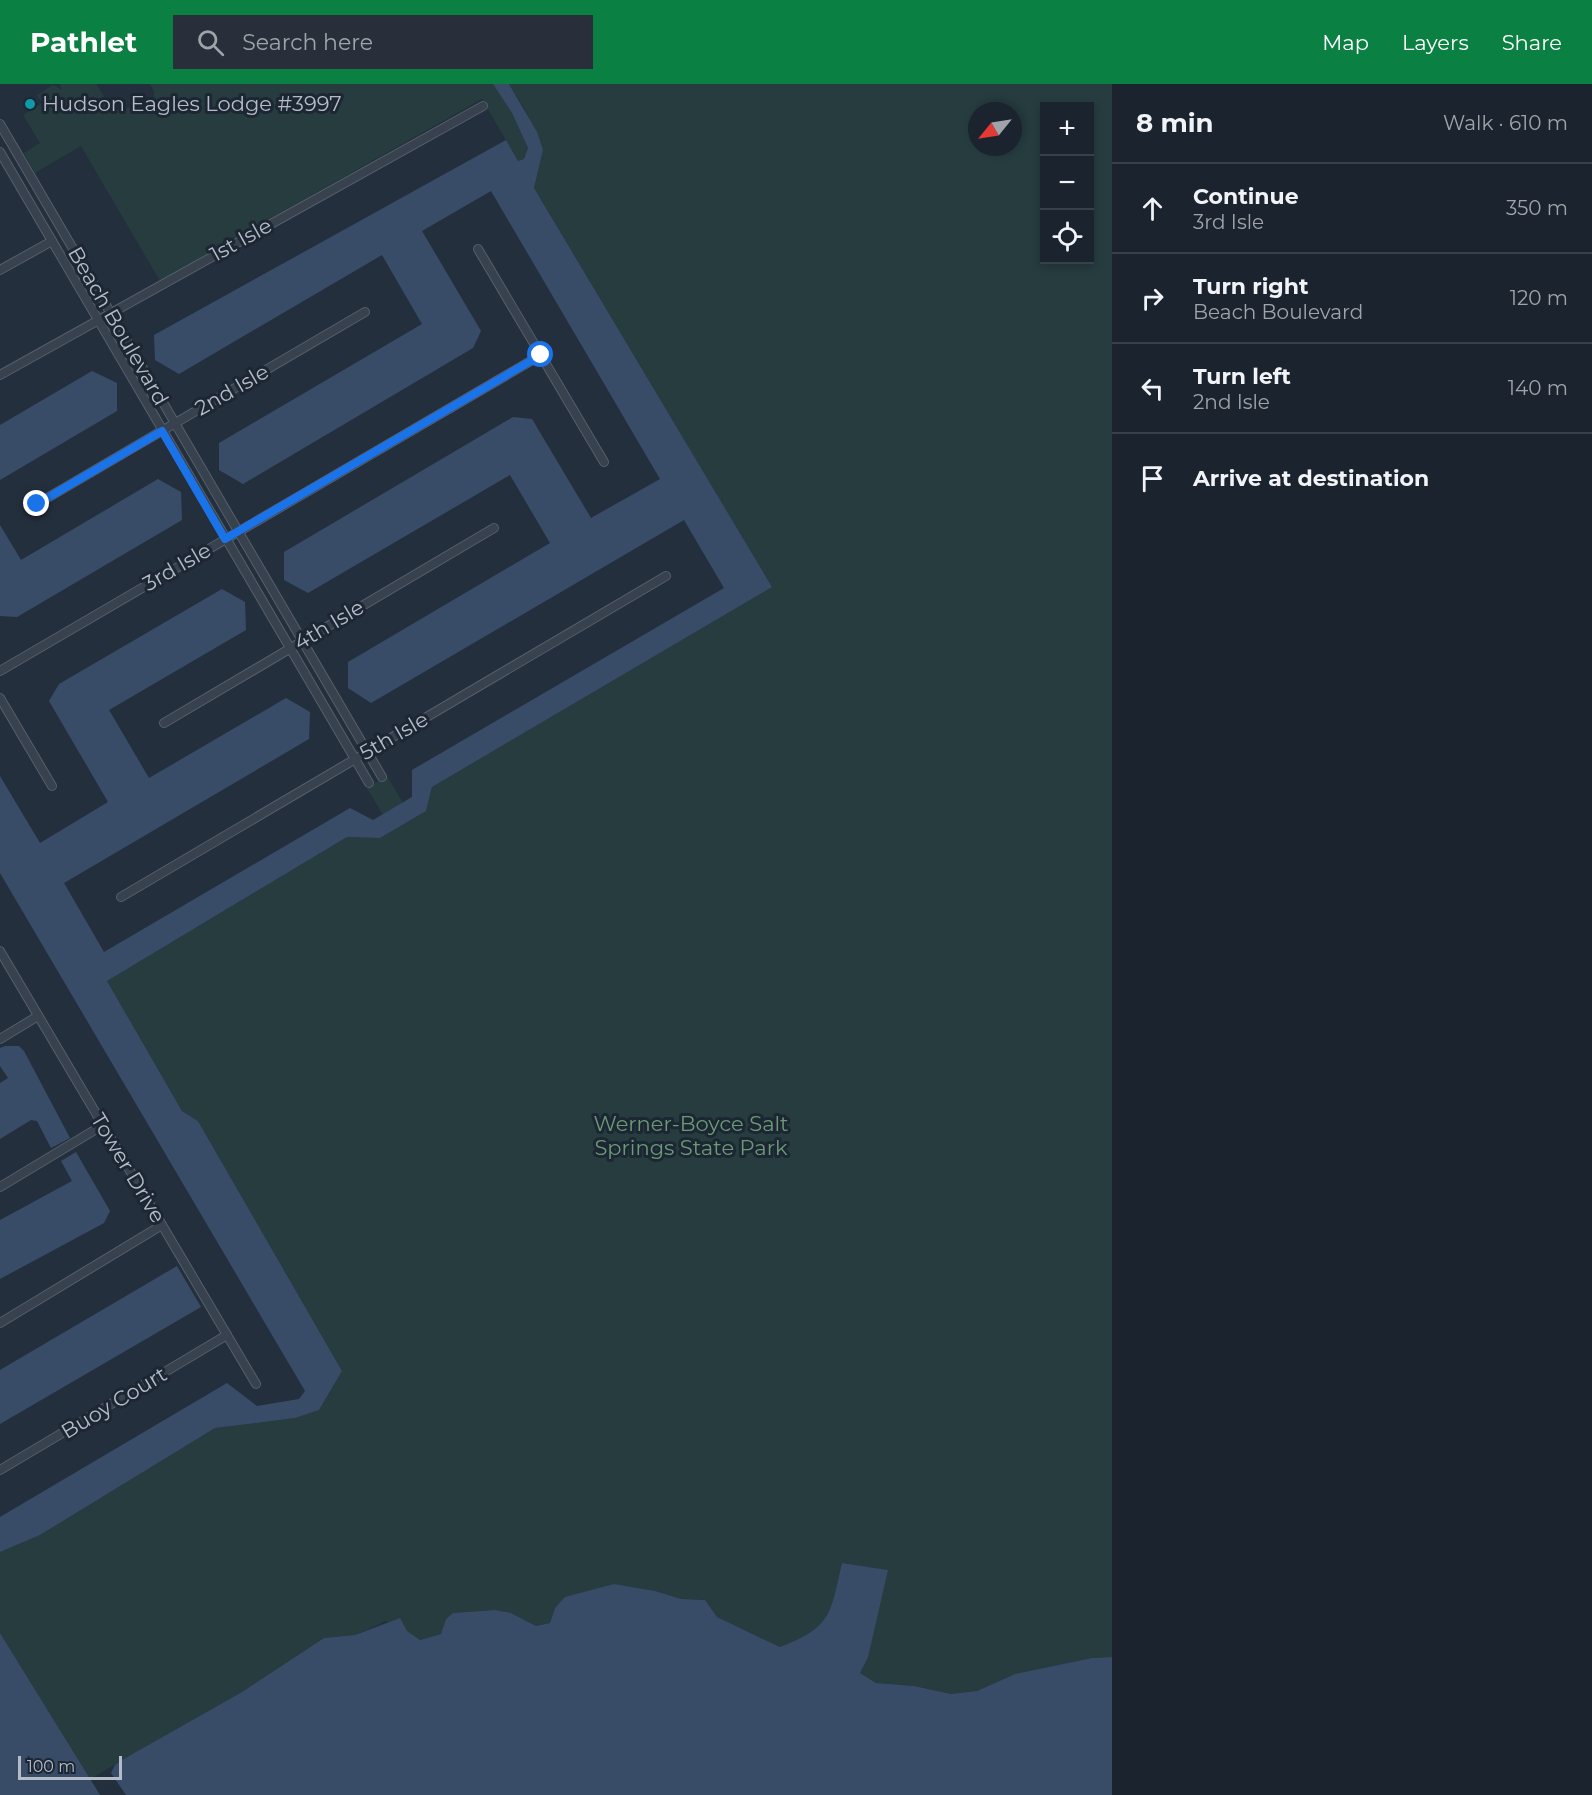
<!DOCTYPE html>
<html lang="en">
<head>
<meta charset="utf-8">
<style>
  :root { --surface:#1b232e; --page:#282f3a; --text:#f1f3f6; --muted:#a0a4aa; --line:#39404a; --accent:#0b8043 }
  body { margin:0; font-family:Montserrat,sans-serif; background:var(--page); color:var(--text) }
  .controls { position:absolute; right:18px; top:18px; display:grid; overflow:hidden; border-radius:0px; box-shadow:0 3px 9px #0003 }
  .controls button { width:54px; height:54px; display:grid; place-items:center; padding:0; border:0; border-bottom:2px solid var(--line); background:var(--surface); color:var(--text); font:30px sans-serif }
  .compass { position:absolute; left:968px; top:18px; width:54px; height:54px; border-radius:50%; background:var(--surface); box-shadow:0 3px 9px #0003; rotate:240deg }
  .scale { position:absolute; left:18px; bottom:15px; width:104px; box-sizing:border-box; padding-left:6px; border:3px solid #b4bcc9; border-top:0; font-size:16px; line-height:21px; white-space:nowrap; color:#b4bcc9; -webkit-text-stroke:4px #1d2633; paint-order:stroke }
  .stop { position:absolute; width:18px; height:18px; margin:-14px; border:4px solid #1a73e8; border-radius:50%; background:#fff }
  .stop.end { background:#1a73e8; border-color:#fff; box-shadow:0 2px 6px #0008 }
  .list { margin:0; padding:0; list-style:none }
  h2 { display:flex; justify-content:space-between; align-items:center; height:78px; margin:0; padding:0 24px; font-size:26px }
  h2 small { font-size:20px; font-weight:400; color:var(--muted) }
  .list li { display:grid; grid-template-columns:39px 1fr auto; gap:18px; align-items:center; box-sizing:border-box; height:90px; padding:0 24px; border-top:2px solid var(--line) }
  .list b { display:block; font-size:22px; white-space:nowrap }
  .list p { margin:0; font-size:20px; white-space:nowrap; color:var(--muted) }
  .list em { font-size:20px; font-style:normal; color:var(--muted) }
  .icon { flex:none; width:33px; height:33px; fill:none; stroke:currentColor; stroke-width:2; stroke-linecap:round; stroke-linejoin:round }
  .map { position:relative; flex:none; width:1112px; height:1711px; overflow:hidden }
  header { display:flex; align-items:center; gap:36px; box-sizing:border-box; height:84px; padding:0 30px; background:var(--accent); color:#fff }
  header strong { font-size:28px }
  nav { display:flex; gap:33px; margin-inline-start:auto; font-size:21px }
  .search { width:420px; height:54px; background:var(--page); display:flex; align-items:center; gap:15px; box-sizing:border-box; padding:0 21px; border-radius:0px; color:var(--muted); font-size:22px }
  main { display:flex }
  aside { flex:1; background:var(--surface) }
  .map>svg:first-child { display:block }
  .green { fill:#263c3f; fill-rule:evenodd }
  .water { fill:#394c67 }
  .lines { fill:none; stroke-linecap:round; stroke-linejoin:round }
  .street-casing { stroke:#565f6c; stroke-width:10 }
  .street { stroke:#38414e; stroke-width:8 }
  .route { stroke:#1a73e8; stroke-width:8 }
  .culture-dot { fill:#0f9aa8; stroke:#1d2633; stroke-width:2 }
  .labels { text-anchor:middle; stroke-width:6; stroke-linejoin:round; paint-order:stroke }
  .poi-label { font-size:21px; fill:#b4bcc9; stroke:#1d2633; text-anchor:start }
  .street-label { font-size:21px; fill:#b4bcc9; stroke:#1d2633 }
  .park-label { font-size:21px; fill:#6b9a76; stroke:#1d2633 }
</style>
</head>
<body>
<header>
<strong>Pathlet</strong>
<div class="search"><svg class="icon" aria-label="search" viewBox="0 0 24 24"><circle cx="10" cy="10" r="6"/><path d="M15 15l6 6"/></svg>Search here</div>
<nav><a>Map</a><a>Layers</a><a>Share</a></nav>
</header>
<main>
<div class="map">
<svg width="1112" height="1711" viewBox="0 0 1112 1711">
  <rect width="100%" height="100%" fill="#242f3e"/>
  <g class="green">
    <polygon points="60,0 96,0 110,22 117,26 154,18 154,7 150,0 493,0 512,29 528,64 524,75 518,77 482,15 160,197 81,62 35,89 24,69 40,59 23,31 42,19 37,11 53,1 62,6"/>
    <path d="M509,0h603v1573l-20,1 -77,16 -38,17 -26,3 -37,-8 -38,-3 -16,-10 7,-15 20,-88 -45,-7c-12,51 -9,64 -62,84l-63,-30 -12,-17 -24,-1 -27,-8 -40,-7 -59,24 -5,15 -14,3 -25,-13 -16,-3 -42,3 -7,6 -5,15 -21,6 -34,-19 -31,14 -31,3 -82,54 -152,87 -90,-146v-81l40,-17 175,-107 80,-10 24,-8 23,-39 -144,-250 -16,-10 -75,-130 240,-144 33,1 46,-27 6,-24 340,-200 -238,-399 9,-38 -19,-42zM1044,22h46v154h-46zM977,27h36v36h-36z"/>
    <polygon points="387,692 403,719 383,731 367,704"/>
  </g>
  <g class="water">
    <polygon points="493,0 509,0 537,48 543,66 534,104 772,503 432,703 426,727 380,754 347,753 107,897 182,1027 198,1037 342,1287 319,1326 295,1334 215,1344 40,1451 0,1468 0,1433 227,1299 257,1322 299,1315 305,1307 0,789 0,692 40,759 108,718 49,617 59,600 222,505 245,518 246,546 109,626 149,694 286,614 310,628 309,655 64,799 104,868 350,724 373,736 412,713 412,686 724,504 684,436 371,619 348,604 348,578 550,459 510,391 308,509 284,496 284,468 513,333 532,335 591,434 660,395 491,107 422,147 481,247 473,264 243,400 219,386 219,359 422,240 382,171 179,290 155,276 154,251 506,56 518,77 524,75 528,64 512,29"/>
    <polygon points="92,287 117,299 117,327 0,396 0,341"/>
    <polygon points="158,395 181,408 182,436 17,533 0,532 0,441 21,476"/>
    <polygon points="5,962 19,962 24,967 70,1054 51,1064 37,1037 31,1036 0,1055 0,999 8,994 0,982 0,964"/>
    <polygon points="76,1068 110,1127 104,1139 0,1195 0,1136 72,1097 61,1077"/>
    <polygon points="177,1182 201,1223 0,1340 0,1286"/>
    <path d="M842,1479l46,7 -20,87 -8,16 16,10 38,3 37,8 26,-3 38,-17 77,-16 20,-1v138h-986l-15,-22 4,-8 7,-5 120,-68 82,-54 31,-3 45,-17 7,13 13,9 21,-6 5,-15 7,-6 42,-3 16,3 25,13 14,-3 5,-15 10,-11 49,-13 41,7 26,8 24,1 12,17 63,30c53,-20 50,-34 62,-84z"/>
    <polygon points="0,1549 100,1711 0,1711"/>
  </g>
  <g class="lines">
    <defs>
      <g id="street">
        <polyline points="0,40 382,693"/>
        <polyline points="0,68 369,699"/>
        <polyline points="478,165 604,378"/>
        <polyline points="0,186 52,157"/>
        <polyline points="0,291 483,22"/>
        <polyline points="37,420 365,228"/>
        <polyline points="0,587 541,271"/>
        <polyline points="0,614 52,702"/>
        <polyline points="164,639 494,444"/>
        <polyline points="121,813 666,492"/>
        <polyline points="0,867 256,1300"/>
        <polyline points="0,955 38,932"/>
        <polyline points="0,1103 103,1041"/>
        <polyline points="0,1239 162,1141"/>
        <polyline points="0,1386 227,1251"/>
      </g>
    </defs>
    <use href="#street" class="street-casing"/>
    <use href="#street" class="street"/>
  </g>
  <g class="lines">
    <polyline class="route" points="37,420 162,347 225,455 541,271"/>
  </g>
  <circle class="culture-dot" cx="30" cy="20" r="6"/>
  <g class="labels">
    <g class="poi-label">
      <text x="42" y="27">Hudson Eagles Lodge #3997</text>
    </g>
    <g class="street-label">
      <text transform="translate(241 156) rotate(-29)" y="7">1st Isle</text>
      <text transform="translate(118 242) rotate(60)" y="7">Beach Boulevard</text>
      <text transform="translate(232 306) rotate(-30)" y="7">2nd Isle</text>
      <text transform="translate(177 483) rotate(-30)" y="7">3rd Isle</text>
      <text transform="translate(329 541) rotate(-31)" y="7">4th Isle</text>
      <text transform="translate(394 652) rotate(-30)" y="7">5th Isle</text>
      <text transform="translate(128 1084) rotate(59)" y="7">Tower Drive</text>
      <text transform="translate(114 1319) rotate(-31)" y="7">Buoy Court</text>
    </g>
    <g class="park-label">
      <text x="691" y="1047">Werner-Boyce Salt<tspan x="691" dy="24">Springs State Park</tspan></text>
    </g>
  </g>
</svg>
<div class="controls">
<button>+</button>
<button>−</button>
<button><svg class="icon" aria-label="locate" viewBox="0 0 24 24"><circle cx="12" cy="12" r="6"/><path d="M12 2v4M12 18v4M2 12h4M18 12h4"/></svg></button>
</div>
<svg class="compass" viewBox="-18 -18 36 36"><path d="M0-13l5 13h-10z" fill="#e53935"/><path d="M0 13l5-13h-10z" fill="#a0a4aa"/></svg>
<div class="scale">100 m</div>
<div class="stop" style="left:541px;top:271px"></div>
<div class="stop end" style="left:37px;top:420px"></div>
</div>
<aside>
<h2>8 min<small>Walk · 610 m</small></h2>
<ul class="list">
<li><svg class="icon" aria-label="ahead" viewBox="0 0 24 24"><path d="M12 20V5M6 11l6-6 6 6"/></svg><div><b>Continue</b><p>3rd Isle</p></div><em>350 m</em></li>
<li><svg class="icon" aria-label="right" viewBox="0 0 24 24"><path d="M7 20v-9h11M14 6l5 5-5 5"/></svg><div><b>Turn right</b><p>Beach Boulevard</p></div><em>120 m</em></li>
<li><svg class="icon" aria-label="left" viewBox="0 0 24 24"><path d="M17 20v-9H6M10 6l-5 5 5 5"/></svg><div><b>Turn left</b><p>2nd Isle</p></div><em>140 m</em></li>
<li><svg class="icon" aria-label="arrive" viewBox="0 0 24 24"><path d="M6 21V4h12l-3 4 3 4H6"/></svg><div><b>Arrive at destination</b></div></li>
</ul>
</aside>
</main>
</body>
</html>
